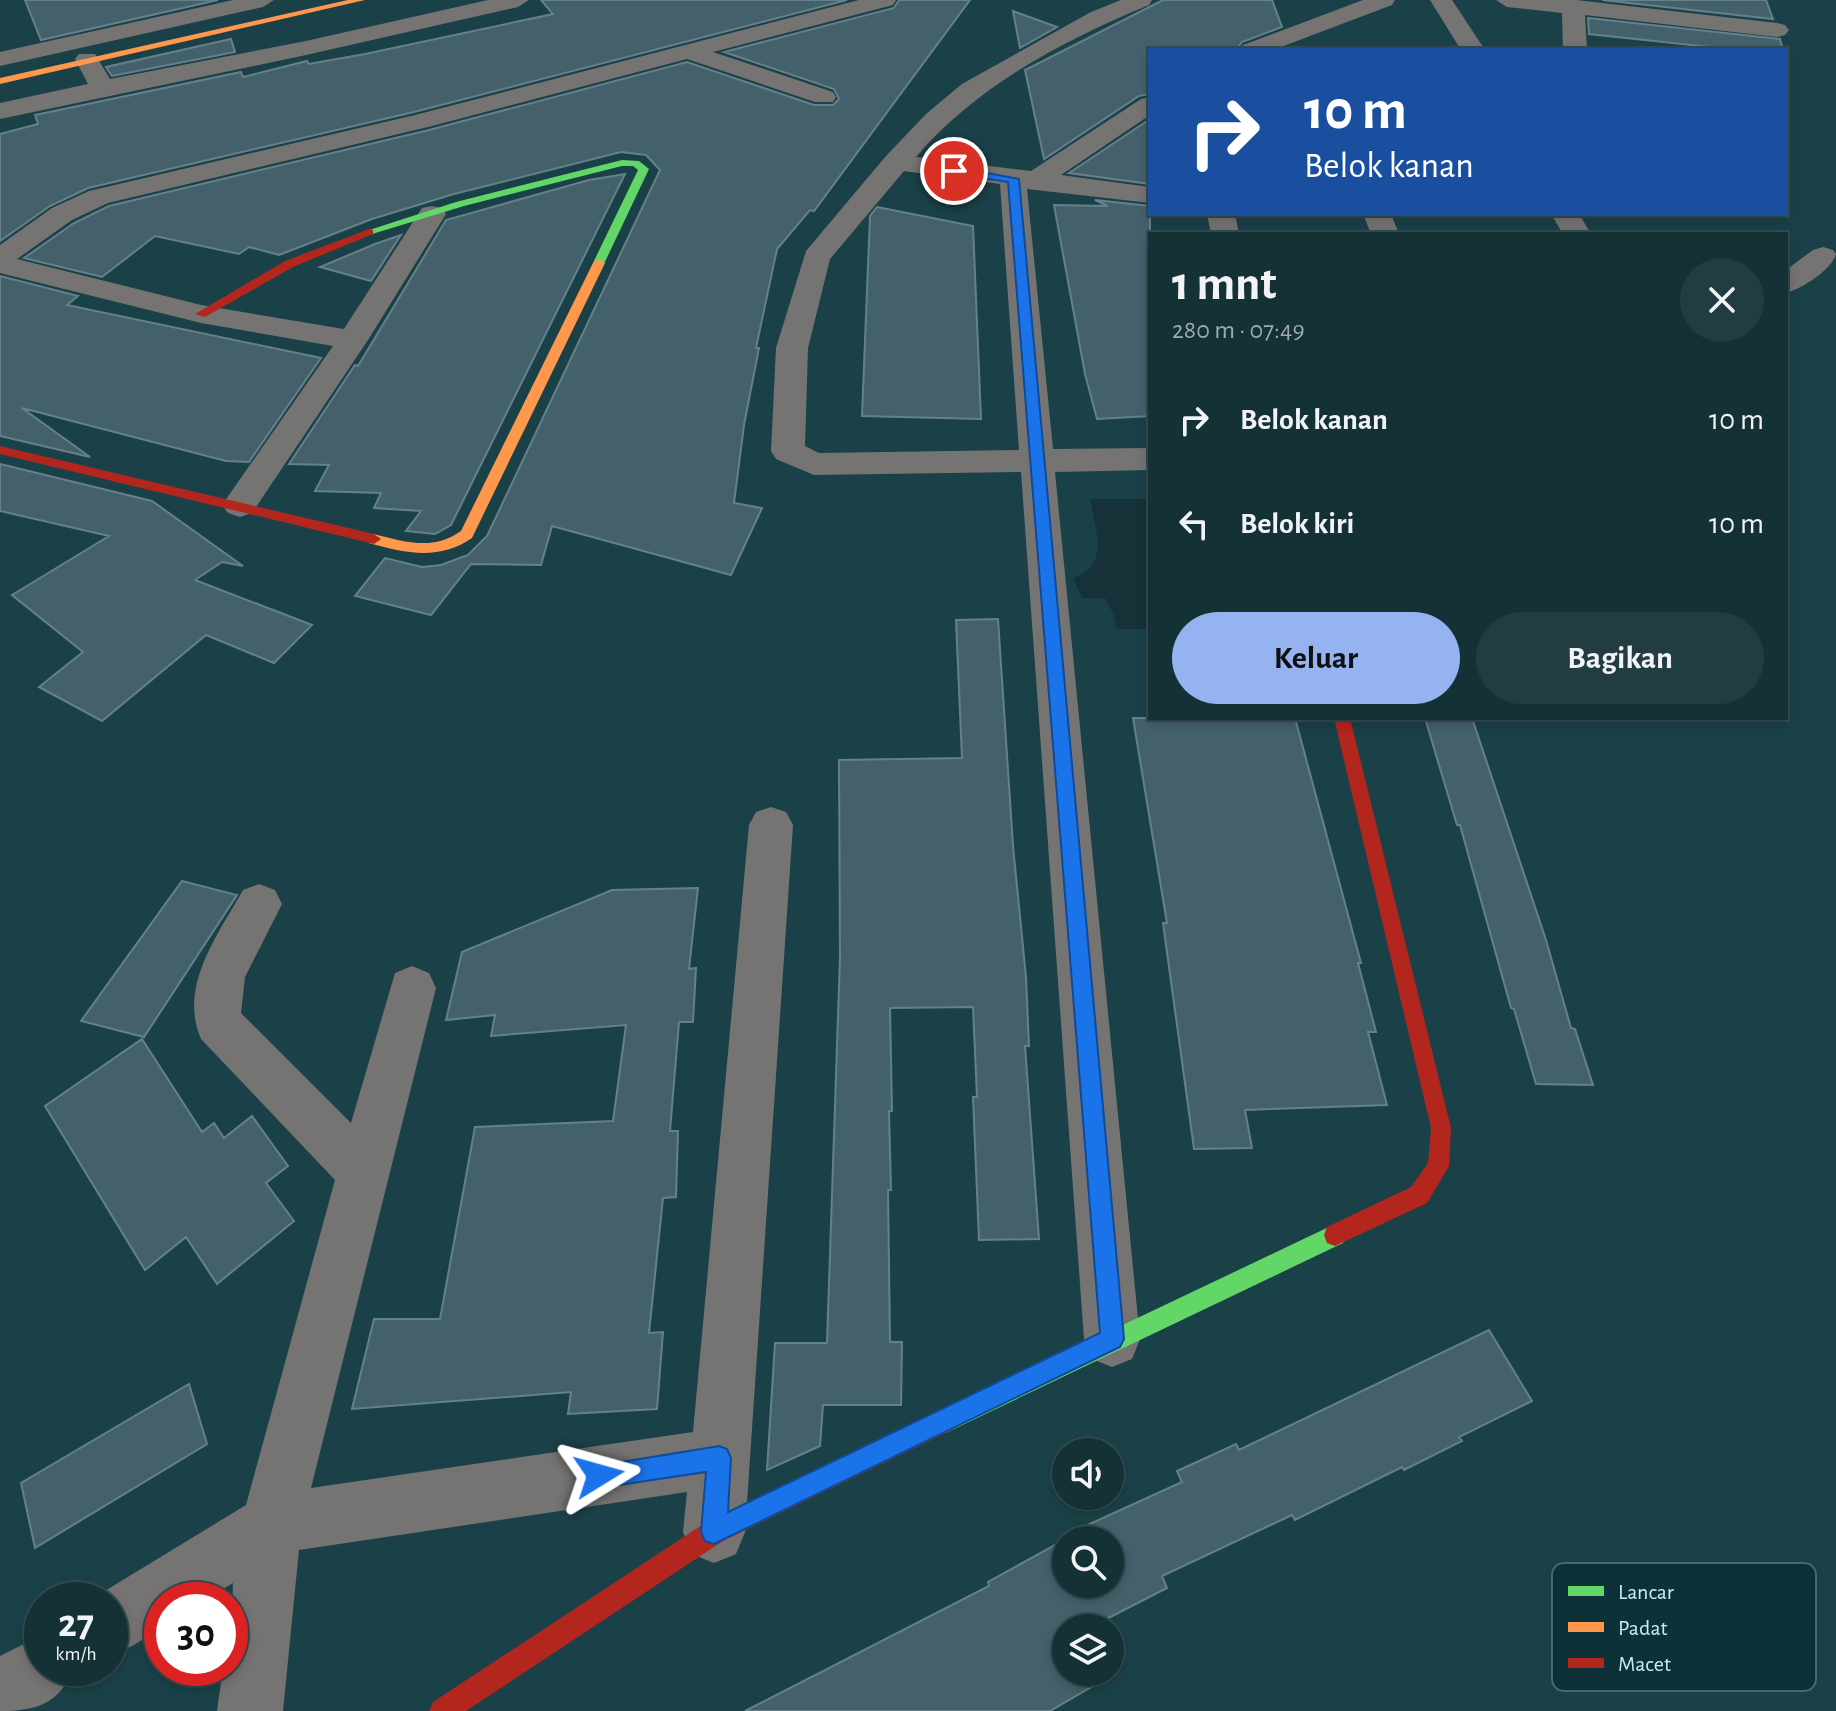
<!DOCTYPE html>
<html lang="id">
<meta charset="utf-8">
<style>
body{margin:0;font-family:"Alegreya Sans",sans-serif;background:#213d42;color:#f1f3f6;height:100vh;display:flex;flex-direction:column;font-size:30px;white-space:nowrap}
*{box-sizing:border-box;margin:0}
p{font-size:26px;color:#9da9ad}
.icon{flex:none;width:44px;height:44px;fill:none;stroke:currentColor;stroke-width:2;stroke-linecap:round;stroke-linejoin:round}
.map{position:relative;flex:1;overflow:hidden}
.side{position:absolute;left:1148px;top:232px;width:640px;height:488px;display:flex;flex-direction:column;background:#143136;border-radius:0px;box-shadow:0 4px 12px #0003,0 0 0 2px #334c51}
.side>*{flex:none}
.hud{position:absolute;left:1148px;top:48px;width:640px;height:168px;border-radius:0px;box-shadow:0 4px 12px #0003,0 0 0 2px #334c51;background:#1a4fa0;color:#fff;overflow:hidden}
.tools{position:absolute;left:1052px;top:1438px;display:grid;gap:16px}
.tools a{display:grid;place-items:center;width:72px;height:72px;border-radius:50%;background:#143136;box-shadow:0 4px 12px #0003,0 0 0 2px #334c51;font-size:40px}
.speed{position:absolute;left:24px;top:1582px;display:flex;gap:16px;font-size:40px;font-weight:700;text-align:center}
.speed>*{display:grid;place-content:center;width:104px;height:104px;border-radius:50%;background:#143136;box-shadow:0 4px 12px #0003,0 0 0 2px #334c51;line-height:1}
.speed small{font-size:20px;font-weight:400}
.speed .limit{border:12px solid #d22;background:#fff;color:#111}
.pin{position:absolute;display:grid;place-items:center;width:68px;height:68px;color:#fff;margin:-34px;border:4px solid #fff;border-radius:50%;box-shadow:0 2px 8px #0007}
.me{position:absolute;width:88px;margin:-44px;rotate:82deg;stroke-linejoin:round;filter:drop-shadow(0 0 6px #0008)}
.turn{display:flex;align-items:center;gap:28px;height:168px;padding:0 24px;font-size:36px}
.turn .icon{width:104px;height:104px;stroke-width:2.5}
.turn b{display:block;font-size:56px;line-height:68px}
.round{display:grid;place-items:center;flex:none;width:84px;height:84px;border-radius:42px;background:#213d42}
.headline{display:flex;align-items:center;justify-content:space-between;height:136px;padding:0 24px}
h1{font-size:48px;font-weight:700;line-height:60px}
.button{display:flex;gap:16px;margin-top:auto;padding:16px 24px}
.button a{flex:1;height:92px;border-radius:48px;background:#95b2f1;color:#111;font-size:32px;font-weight:700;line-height:92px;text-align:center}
.button a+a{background:#213d42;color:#f1f3f6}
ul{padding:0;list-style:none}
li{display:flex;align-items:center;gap:24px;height:104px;padding:0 24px}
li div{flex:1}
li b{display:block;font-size:30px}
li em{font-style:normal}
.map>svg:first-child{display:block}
.water{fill:#163238}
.building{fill:#44616b;stroke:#64818b;stroke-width:2;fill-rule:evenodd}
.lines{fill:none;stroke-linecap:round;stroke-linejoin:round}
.street{fill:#767473;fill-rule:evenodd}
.fast{fill:#63d668;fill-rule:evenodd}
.slow{fill:#ff974d;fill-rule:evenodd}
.jam{fill:#b3261e;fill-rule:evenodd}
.route{fill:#1a73e8;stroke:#114b97;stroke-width:2}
.key{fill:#0e3138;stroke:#456971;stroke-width:2}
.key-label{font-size:22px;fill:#c6ecf5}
</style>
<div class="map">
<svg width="1836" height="1711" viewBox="0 0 1836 1711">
<rect width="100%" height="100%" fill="#1b4148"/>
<path class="water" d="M1090 499H1150V629H1117L1113 613 1105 598H1082L1073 578C1111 565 1095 530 1090 499Z"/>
<path class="building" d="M25 0H218L41 40Z
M541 0H847L414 112 88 188 50 206 0 241V134L38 124 35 115 241 72 243 77 307 61 309 64 365 54 553 14Z
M899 0H970L814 211 810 210 777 249 756 348H759L744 425 734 503 762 508 731 575 552 526 541 565 471 564 431 615 355 596 385 558 422 567 441 565 468 555 487 536 660 170 646 155 621 152 454 194 372 219 279 255 249 247 239 254 155 236 102 277 24 258 74 223 109 206 429 130 687 62 814 105H833L839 99 834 89 724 52 894 8Z
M1163 0H1272L1282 27 1242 42 1236 50H1150V94L1139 96 1044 159 1025 70Z
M1602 0H1766L1773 19Z
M1013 11 1057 27 1020 48Z
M1588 18 1780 39 1783 50H1738L1589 34Z
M231 39 235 52 112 76 106 67Z
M1150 119V184L1069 173Z
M625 174 451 525 435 534 406 531 421 511 374 508 381 493 315 491 329 465 289 464 355 365 358 366 446 220 589 180Z
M1095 200 1150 206V416L1097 419 1085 374 1054 205 1108 206Z
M877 207 973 226 981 419 862 416 870 216Z
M401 235 371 281 320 267 375 244Z
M0 276 78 296 67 305 321 358 249 462 226 461 22 408 90 457 0 436Z
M0 464 152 501 243 566 222 562 195 580 312 625 274 663 206 635 102 721 39 687 83 652 12 595 109 536 0 511Z
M998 619 1013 846 1026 977 1029 1046H1025L1039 1239 979 1240 973 1097H977L973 1007 890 1008 892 1111H889L891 1190H888L890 1342H902L901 1405H823L820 1446 767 1470 775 1343H827L840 957 839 760 962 758 956 620Z
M1133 718H1295L1361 963H1358L1376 1032H1368L1387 1105 1245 1110 1252 1148 1194 1149 1163 923H1167Z
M1425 718H1472L1546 940 1571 1028 1575 1029 1593 1085 1536 1084 1514 1009 1511 1008 1460 825H1457Z
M182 881 237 895 144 1037 81 1021Z
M698 888 689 969 696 968 693 1022H679L670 1131H678L676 1197 663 1198 649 1333 663 1332 657 1409 568 1414 571 1392 352 1409 374 1319H440L475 1127 613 1121 626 1025 491 1036 495 1015 446 1020 462 952 612 890Z
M142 1039 202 1132 214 1123 224 1138 252 1116 288 1166 266 1183 294 1221 217 1284 186 1237 145 1270 45 1106Z
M1489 1330 1532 1401 1459 1437 1462 1441 1404 1470 1402 1467 1295 1520 1292 1515 1162 1576 1167 1588 1089 1628H1066V1672H1108L1110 1676 1050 1711H745L989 1586 988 1582 1071 1536 1070 1533 1182 1482 1177 1471 1236 1444 1239 1450ZM1066 1540H1110V1584H1066Z
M189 1384 207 1444 35 1548 21 1483Z"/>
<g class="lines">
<path class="street" d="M233 0H274L263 7 0 66V52Z
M488 0H529L518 7 306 55 0 119V103L88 84 75 59 79 54H95L110 79 306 41Z
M859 0H896L893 5 713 52 833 92 836 97 833 102H815L687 59 428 127 108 203 72 220 17 259 201 305 344 329 422 208 432 206 442 208 446 214 368 340 252 513 240 517 228 513 222 505 333 346 201 323 0 273V245L52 208 89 191 415 115Z
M1121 0H1152L1149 5C1064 40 976 86 916 157L1031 171 1141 99 1150 97V115L1061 175 1150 187V203L1027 189 1053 449 1150 448V470L1055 472 1140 1339 1132 1359 1112 1367 1092 1359 1084 1339 1021 472 814 475 776 459 771 451 776 348 806 251 886 156 926 114 962 84 1091 12ZM904 171 1000 184 1019 450 819 453 805 446 808 348 830 259Z
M1363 0H1395L1392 5 1273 50H1239L1243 45Z
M1430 0H1452L1485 50H1461Z
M1496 0H1576L1777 23 1785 25 1789 30 1785 35 1777 37 1585 15 1587 50H1563L1562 13 1507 7Z
M1207 214H1235L1239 234H1211Z
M1363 214H1391L1399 234H1371Z
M1551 214H1579L1591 234H1563Z
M1823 247 1833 250 1836 254C1832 270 1801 289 1786 293V270L1813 250Z
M771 807 786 812 793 825 745 1532 736 1554 714 1563 692 1554 683 1532 687 1492 299 1550 283 1711H217L223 1668H230L233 1583 206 1600H162V1628L132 1646 110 1656V1600H90L246 1505 335 1180 201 1039C178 986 218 935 243 890L259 884 275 890 282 904 245 977 241 1013 351 1123 395 973 412 966 429 973 436 988 311 1488 693 1432 749 825 756 812Z
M42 1635V1668H74C59 1704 37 1711 0 1711V1656Z"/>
<path class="fast" d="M622 160 639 161 649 169 603 266 593 263 638 170 633 166H622L464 206 369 235 363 232 456 202Z
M1335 1224 1343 1227 1346 1235 1343 1243 954 1429 946 1433 938 1429 934 1421 938 1413Z"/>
<path class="slow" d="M348 0H365L0 84V78Z
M599 259 605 263 472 538C439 561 405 553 369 543V535L374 534C405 542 433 551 461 531L593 263Z"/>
<path class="jam" d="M369 229 373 230V234L293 267 205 317 195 314 285 261Z
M0 446 374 534 381 539 374 544 0 454Z
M1334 718H1350L1451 1128 1449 1166 1427 1203 1335 1246 1327 1243 1324 1235 1327 1227 1411 1187 1428 1163 1431 1128Z
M946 1409 954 1413 958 1421 954 1429 723 1541 466 1711H429L433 1702 705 1523Z"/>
</g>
<path class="route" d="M954 167 1019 179 1124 1339 1120 1347 714 1544 705 1541 701 1532 706 1472 599 1488 591 1484 587 1475 591 1467 719 1446 727 1449 731 1458 728 1512 1100 1333 1008 182 950 173V168Z"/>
<rect x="1552" y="1563" width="264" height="128" rx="12" class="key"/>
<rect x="1568" y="1586" width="36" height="10" fill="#63d668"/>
<rect x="1568" y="1622" width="36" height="10" fill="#ff974d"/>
<rect x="1568" y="1658" width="36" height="10" fill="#b3261e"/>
<g class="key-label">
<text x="1618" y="1599">Lancar</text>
<text x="1618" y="1635">Padat</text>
<text x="1618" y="1671">Macet</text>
</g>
</svg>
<div class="tools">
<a><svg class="icon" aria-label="sound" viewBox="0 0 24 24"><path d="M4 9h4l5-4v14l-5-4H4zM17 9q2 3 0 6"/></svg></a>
<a><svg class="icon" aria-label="search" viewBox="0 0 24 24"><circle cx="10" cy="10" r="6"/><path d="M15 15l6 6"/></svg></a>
<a><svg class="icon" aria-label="layers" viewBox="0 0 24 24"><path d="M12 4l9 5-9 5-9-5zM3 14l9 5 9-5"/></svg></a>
</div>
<div class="speed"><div>27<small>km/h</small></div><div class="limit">30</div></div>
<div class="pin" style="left:954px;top:171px;background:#d93025"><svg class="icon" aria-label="arrive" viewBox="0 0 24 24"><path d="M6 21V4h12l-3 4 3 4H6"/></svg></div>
<svg class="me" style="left:599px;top:1475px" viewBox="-20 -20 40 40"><path d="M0-17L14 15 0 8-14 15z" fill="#1a73e8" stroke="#fff" stroke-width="4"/></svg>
<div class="hud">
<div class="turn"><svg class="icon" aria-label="right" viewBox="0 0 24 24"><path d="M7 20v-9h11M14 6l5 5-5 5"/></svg><div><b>10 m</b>Belok kanan</div></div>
</div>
<section class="side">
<div class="headline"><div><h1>1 mnt</h1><p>280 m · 07:49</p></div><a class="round"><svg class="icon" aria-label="close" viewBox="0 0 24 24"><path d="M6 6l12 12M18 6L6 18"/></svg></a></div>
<ul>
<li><svg class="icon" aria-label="right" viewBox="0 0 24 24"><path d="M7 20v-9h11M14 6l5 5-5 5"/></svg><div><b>Belok kanan</b></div><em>10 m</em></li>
<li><svg class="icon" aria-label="left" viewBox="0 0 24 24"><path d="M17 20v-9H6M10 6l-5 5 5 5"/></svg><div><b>Belok kiri</b></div><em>10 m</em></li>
</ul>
<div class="button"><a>Keluar</a><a>Bagikan</a></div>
</section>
</div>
